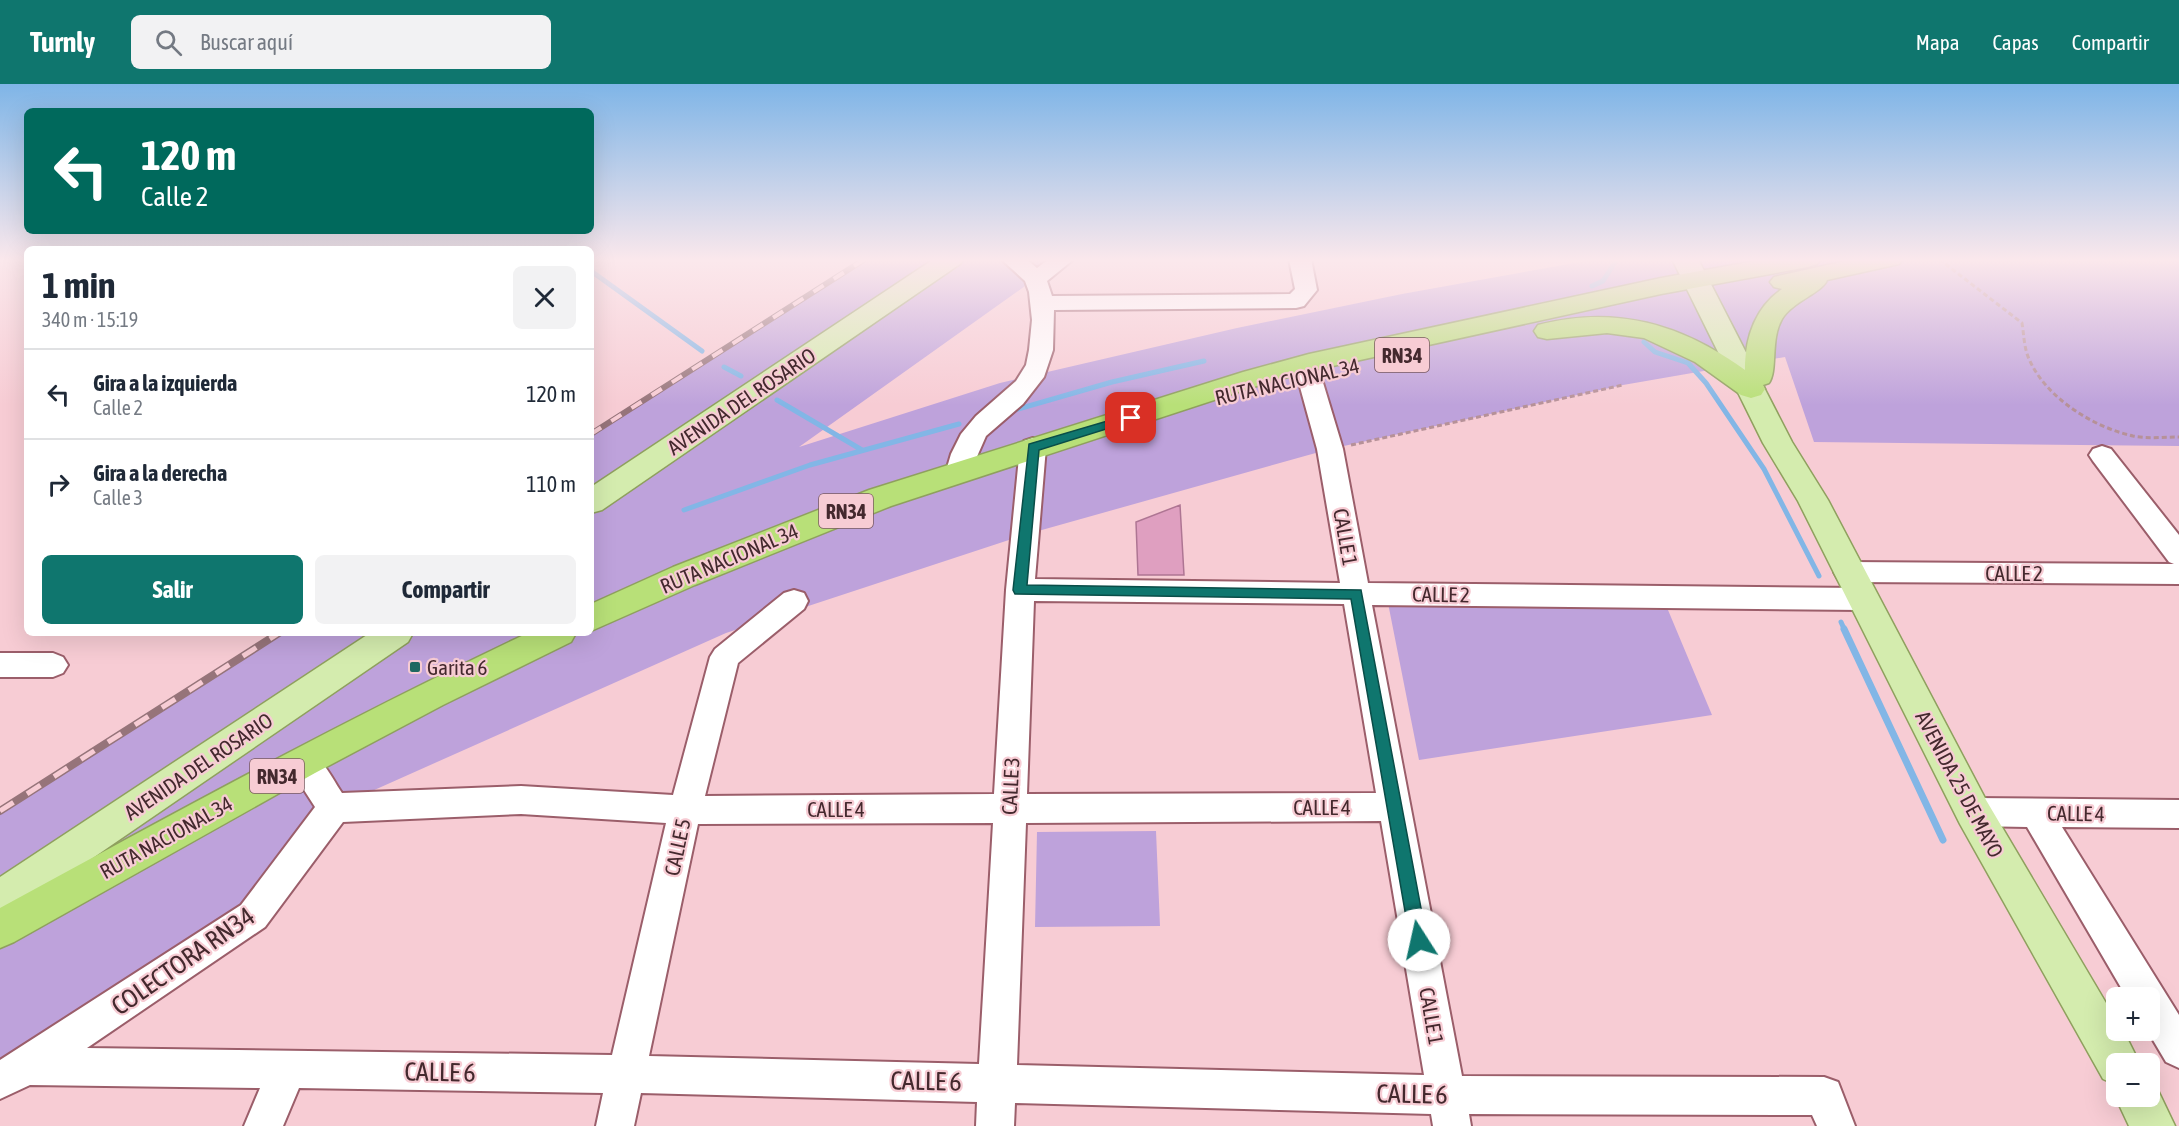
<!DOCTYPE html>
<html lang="es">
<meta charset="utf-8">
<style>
body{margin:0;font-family:"Asap Condensed",sans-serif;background:#f2f2f3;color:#1f2937;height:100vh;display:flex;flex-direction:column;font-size:22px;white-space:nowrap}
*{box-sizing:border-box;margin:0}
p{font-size:20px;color:#747a83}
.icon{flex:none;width:33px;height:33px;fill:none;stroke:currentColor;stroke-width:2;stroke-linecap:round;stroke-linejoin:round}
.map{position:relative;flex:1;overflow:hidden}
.drawer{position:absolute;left:24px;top:162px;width:570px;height:390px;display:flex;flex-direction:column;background:#fff;border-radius:9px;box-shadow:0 6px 24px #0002}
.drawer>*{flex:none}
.top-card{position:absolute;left:24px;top:24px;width:570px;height:126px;border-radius:9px;box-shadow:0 6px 24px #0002;background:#00695c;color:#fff;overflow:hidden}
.buttons{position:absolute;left:2106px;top:903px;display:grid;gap:12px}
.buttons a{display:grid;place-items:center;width:54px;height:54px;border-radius:9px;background:#fff;box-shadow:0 6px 24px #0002;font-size:30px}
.pin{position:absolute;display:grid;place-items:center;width:51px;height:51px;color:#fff;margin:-26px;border-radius:12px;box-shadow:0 3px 9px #0006}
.me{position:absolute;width:66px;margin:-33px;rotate:350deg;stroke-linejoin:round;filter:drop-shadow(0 0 4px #0008)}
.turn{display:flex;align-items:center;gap:21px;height:126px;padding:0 18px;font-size:27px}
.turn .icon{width:78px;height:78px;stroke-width:2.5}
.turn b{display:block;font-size:42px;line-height:51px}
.round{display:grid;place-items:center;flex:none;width:63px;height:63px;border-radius:9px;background:#f2f2f3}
.summary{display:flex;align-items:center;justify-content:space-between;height:102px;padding:0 18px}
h1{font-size:36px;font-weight:700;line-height:45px}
.primary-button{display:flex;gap:12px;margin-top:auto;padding:12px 18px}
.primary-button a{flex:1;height:69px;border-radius:9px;background:#0f766e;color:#fff;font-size:24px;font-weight:700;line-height:69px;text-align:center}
.primary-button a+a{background:#f2f2f3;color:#1f2937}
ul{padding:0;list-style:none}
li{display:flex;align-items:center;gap:18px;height:90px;padding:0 18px;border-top:2px solid #e0e1e3}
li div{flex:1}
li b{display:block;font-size:22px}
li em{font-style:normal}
header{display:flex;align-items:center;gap:36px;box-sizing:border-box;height:84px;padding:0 30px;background:#0f766e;color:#fff}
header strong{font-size:28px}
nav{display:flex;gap:33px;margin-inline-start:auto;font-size:21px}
.search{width:420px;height:54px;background:#f2f2f3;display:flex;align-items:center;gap:15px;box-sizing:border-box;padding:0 21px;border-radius:9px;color:#747a83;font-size:22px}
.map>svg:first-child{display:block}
.green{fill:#bea2db}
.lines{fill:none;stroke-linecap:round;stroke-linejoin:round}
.stream-far1{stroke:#82b6e6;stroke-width:5}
.stream{stroke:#82b6e6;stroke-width:7}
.building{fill:#df9fc0;stroke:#ae7593;stroke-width:1.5}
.minor-casing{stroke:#9b5e6a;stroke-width:4}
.major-casing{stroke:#8fa05e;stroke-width:3}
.highway-casing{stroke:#8fa05e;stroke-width:3}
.path{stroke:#b69198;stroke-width:3;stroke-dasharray:5 3;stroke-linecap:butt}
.minor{fill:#fff;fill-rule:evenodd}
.major{fill:#d4ecae;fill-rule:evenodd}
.highway{fill:#b8e078;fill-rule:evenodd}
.rail-far1-casing{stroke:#96747a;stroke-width:6}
.rail-casing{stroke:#96747a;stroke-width:8}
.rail-far1{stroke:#f7ccd4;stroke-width:4;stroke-dasharray:12;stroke-linecap:butt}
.rail{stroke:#f7ccd4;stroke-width:5;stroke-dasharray:16;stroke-linecap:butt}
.route{fill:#0f766e;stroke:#0a4d48;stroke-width:1.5}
.poi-dot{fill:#1d6861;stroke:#f7ccd4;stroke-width:2}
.labels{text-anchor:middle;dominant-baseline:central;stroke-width:4.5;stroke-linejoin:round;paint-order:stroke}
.shield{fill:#f7ccd4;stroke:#7a5a60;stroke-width:1.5}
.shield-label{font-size:20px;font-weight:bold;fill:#44292e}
.street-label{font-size:21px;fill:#44292e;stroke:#f7ccd4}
.poi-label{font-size:21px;fill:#44292e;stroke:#f7ccd4;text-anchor:start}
.near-street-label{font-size:26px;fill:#44292e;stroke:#f7ccd4}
</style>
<header>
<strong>Turnly</strong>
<div class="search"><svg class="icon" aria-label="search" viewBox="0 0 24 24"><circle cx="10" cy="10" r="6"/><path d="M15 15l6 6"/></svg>Buscar aquí</div>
<nav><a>Mapa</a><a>Capas</a><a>Compartir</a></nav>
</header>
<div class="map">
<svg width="2179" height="1042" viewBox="0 0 2179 1042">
<rect width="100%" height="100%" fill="#f7ccd4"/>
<path class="green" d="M865 175H1063L799 363 1000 299 1237 244 1402 210 1597 175H2179V362L1814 358 1785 273 1623 301 1330 365 1024 451 726 549 334 724 253 832 0 996V727L279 549H591V350Z
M1388 519 1668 526 1712 631 1419 676Z
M1156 747 1160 842 1035 843 1037 748Z"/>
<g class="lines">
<path class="stream-far1" d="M591 187 702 267
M1592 202 1603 197 1617 175
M1644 258 1655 268 1688 279 1706 299 1764 385 1819 492
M724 283 741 292
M777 316 862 366
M1011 327 1112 298 1204 277
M684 426 810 381 959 340
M1841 538 1845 547"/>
<path class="stream" d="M1844 545 1943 756"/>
</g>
<path class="building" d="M1180 421 1184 491H1138L1136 438Z"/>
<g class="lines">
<defs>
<path id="minor" d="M1001 175H1026L1037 184 1049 175H1074L1047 197 1052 212 1290 210 1295 205 1289 175H1311L1317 206 1304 222 1296 224 1054 226 1053 266 1044 293 1023 320 986 352 968 393 959 396 950 393 946 387 951 370 961 350 976 332 1016 297 1026 281 1029 266 1032 236 1029 208 1025 197Z
M1309 284 1317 287 1321 292 1343 365 1368 499 1862 504 1872 507 1876 515 1872 523 1862 526 1372 521 1462 992 1824 993 1838 998 1855 1042H1817L1812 1031 1469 1030 1471 1042H1433L1431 1030 1015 1019 1014 1042H976L977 1018 641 1009 634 1042H596L603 1009 299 1004 283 1042H244L260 1004 30 1001 0 1015V976L241 821 315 723 286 678 291 669C317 659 329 690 342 709L521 702 673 711 710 573 715 565 784 509 794 506 804 509 808 517 804 525 738 579 705 712 994 710 1006 506 1020 363 1024 357 1033 354 1042 357 1046 363 1035 495 1340 499 1317 365 1297 292 1301 287ZM1034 517 1344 520 1376 709 1027 710ZM521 730 666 739 612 971 87 964 265 843 343 738ZM1381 737 1424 991 1017 981 1026 739ZM993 739 979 980 649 972 698 740Z
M2102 362 2111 365 2179 451V500L1848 498 1838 495 1834 488 1838 481 1848 478 2174 480 2169 478 2093 377 2089 371 2093 365Z
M0 569H53L63 573 68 581 63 589 53 593H0Z
M1973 714 2179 716V744L2062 743 2179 931V984L2166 978 2147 946H2150V914H2127L2027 743 1973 742 1961 738 1957 728 1961 718Z"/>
<path id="major" d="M934 175H964L960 180 602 426 591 429V403Z
M1672 175H1698L1792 358 1828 416 1986 716 2116 936V946H2123L2140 980H2116V1001L2103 995 1960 740 1798 417 1763 359Z
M370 549H413L408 558 14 828 0 833V793Z
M2150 995 2153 996 2175 1042H2129L2115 1012 2116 1008V1012H2150Z"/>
<path id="highway" d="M1766 175H1821L1817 180 1808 183 1661 210 1310 287 1263 300 891 422 695 501 591 547V520L673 483 869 406 1243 288 1309 270 1661 194Z
M1854 175H1903L1899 180 1827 196C1823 208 1792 218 1782 235 1770 256 1778 286 1769 299L1763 301 1765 305 1761 311 1751 314 1741 311 1695 278 1644 254 1607 249 1547 255 1538 253 1534 247 1538 241C1616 221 1681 240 1745 286 1745 254 1755 224 1782 205L1774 203 1770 198 1774 193Z
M528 549H576L571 558 443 621 315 689 14 858 0 864V824C174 729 348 634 528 549Z"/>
</defs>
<use href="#minor" class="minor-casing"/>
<use href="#major" class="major-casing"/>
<use href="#highway" class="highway-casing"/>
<path class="path" d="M1939 175 2022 239C2024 251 2024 264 2029 275 2046 314 2093 343 2133 352 2148 355 2164 353 2179 353
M1351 361 1623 301"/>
<use href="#minor" class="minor"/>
<use href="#major" class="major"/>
<use href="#highway" class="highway"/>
<defs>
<path id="rail-far1" d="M591 350 865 175"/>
<path id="rail" d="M0 727 279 549"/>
</defs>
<use href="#rail-far1" class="rail-far1-casing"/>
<use href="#rail" class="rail-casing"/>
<use href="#rail-far1" class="rail-far1"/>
<use href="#rail" class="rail"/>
</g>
<linearGradient id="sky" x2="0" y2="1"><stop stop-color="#7fb5e7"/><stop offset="0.55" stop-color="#fbe8ec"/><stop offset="1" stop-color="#fbe8ec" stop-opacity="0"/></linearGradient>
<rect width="2179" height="321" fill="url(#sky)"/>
<path class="route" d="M1131 330 1135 331V336L1039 366 1027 501 1361 506 1427 856 1425 862 1419 864 1413 862 1410 856 1351 515 1015 510 1013 506 1029 360Z"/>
<rect class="poi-dot" x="409" y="577" width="12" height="12" rx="3"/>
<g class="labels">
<g class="shield">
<rect x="1375" y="254" width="54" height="34" rx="4.5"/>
<rect x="819" y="410" width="54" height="34" rx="4.5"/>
<rect x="250" y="675" width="54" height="34" rx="4.5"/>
</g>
<g class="shield-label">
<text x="1402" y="271">RN34</text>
<text x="846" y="427">RN34</text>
<text x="277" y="692">RN34</text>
</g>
<g class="street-label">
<text transform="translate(1287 297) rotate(-13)">RUTA NACIONAL 34</text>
<text transform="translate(741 317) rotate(-34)">AVENIDA DEL ROSARIO</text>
<text transform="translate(1346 453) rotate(80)">CALLE 1</text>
<text transform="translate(729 474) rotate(-23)">RUTA NACIONAL 34</text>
<text x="2014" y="489">CALLE 2</text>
<text transform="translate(1441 510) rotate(1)">CALLE 2</text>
<text transform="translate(198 682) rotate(-34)">AVENIDA DEL ROSARIO</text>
<text transform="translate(1960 700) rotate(62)">AVENIDA 25 DE MAYO</text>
<text transform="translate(1010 702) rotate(-87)">CALLE 3</text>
<text x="1322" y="723">CALLE 4</text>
<text x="836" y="725">CALLE 4</text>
<text transform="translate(2076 729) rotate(1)">CALLE 4</text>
<text transform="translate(166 753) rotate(-29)">RUTA NACIONAL 34</text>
<text transform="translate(677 763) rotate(-78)">CALLE 5</text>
<text transform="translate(1432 932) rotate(80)">CALLE 1</text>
</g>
<g class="poi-label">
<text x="427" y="583">Garita 6</text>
</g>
<g class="near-street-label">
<text transform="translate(183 877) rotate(-35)">COLECTORA RN34</text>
<text transform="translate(440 988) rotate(1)">CALLE 6</text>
<text transform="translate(926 997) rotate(1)">CALLE 6</text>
<text transform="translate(1412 1010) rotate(1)">CALLE 6</text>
</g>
</g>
</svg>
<div class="buttons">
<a>+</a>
<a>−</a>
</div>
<div class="pin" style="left:1131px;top:334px;background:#d93025"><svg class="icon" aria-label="arrive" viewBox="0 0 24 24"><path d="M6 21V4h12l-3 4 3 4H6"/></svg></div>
<svg class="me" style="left:1419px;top:856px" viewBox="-20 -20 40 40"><circle r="19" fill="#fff"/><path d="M0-13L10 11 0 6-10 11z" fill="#0f766e"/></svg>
<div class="top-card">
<div class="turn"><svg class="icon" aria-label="left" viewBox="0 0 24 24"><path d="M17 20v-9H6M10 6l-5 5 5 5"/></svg><div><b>120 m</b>Calle 2</div></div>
</div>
<section class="drawer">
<div class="summary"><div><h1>1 min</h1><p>340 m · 15:19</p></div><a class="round"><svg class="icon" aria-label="close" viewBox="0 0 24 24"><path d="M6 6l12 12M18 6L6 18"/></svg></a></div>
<ul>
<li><svg class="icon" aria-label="left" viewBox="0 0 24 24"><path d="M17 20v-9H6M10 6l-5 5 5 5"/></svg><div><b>Gira a la izquierda</b><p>Calle 2</p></div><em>120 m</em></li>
<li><svg class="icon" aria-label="right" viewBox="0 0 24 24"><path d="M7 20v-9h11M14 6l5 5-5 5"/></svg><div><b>Gira a la derecha</b><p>Calle 3</p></div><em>110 m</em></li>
</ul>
<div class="primary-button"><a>Salir</a><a>Compartir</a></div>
</section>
</div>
